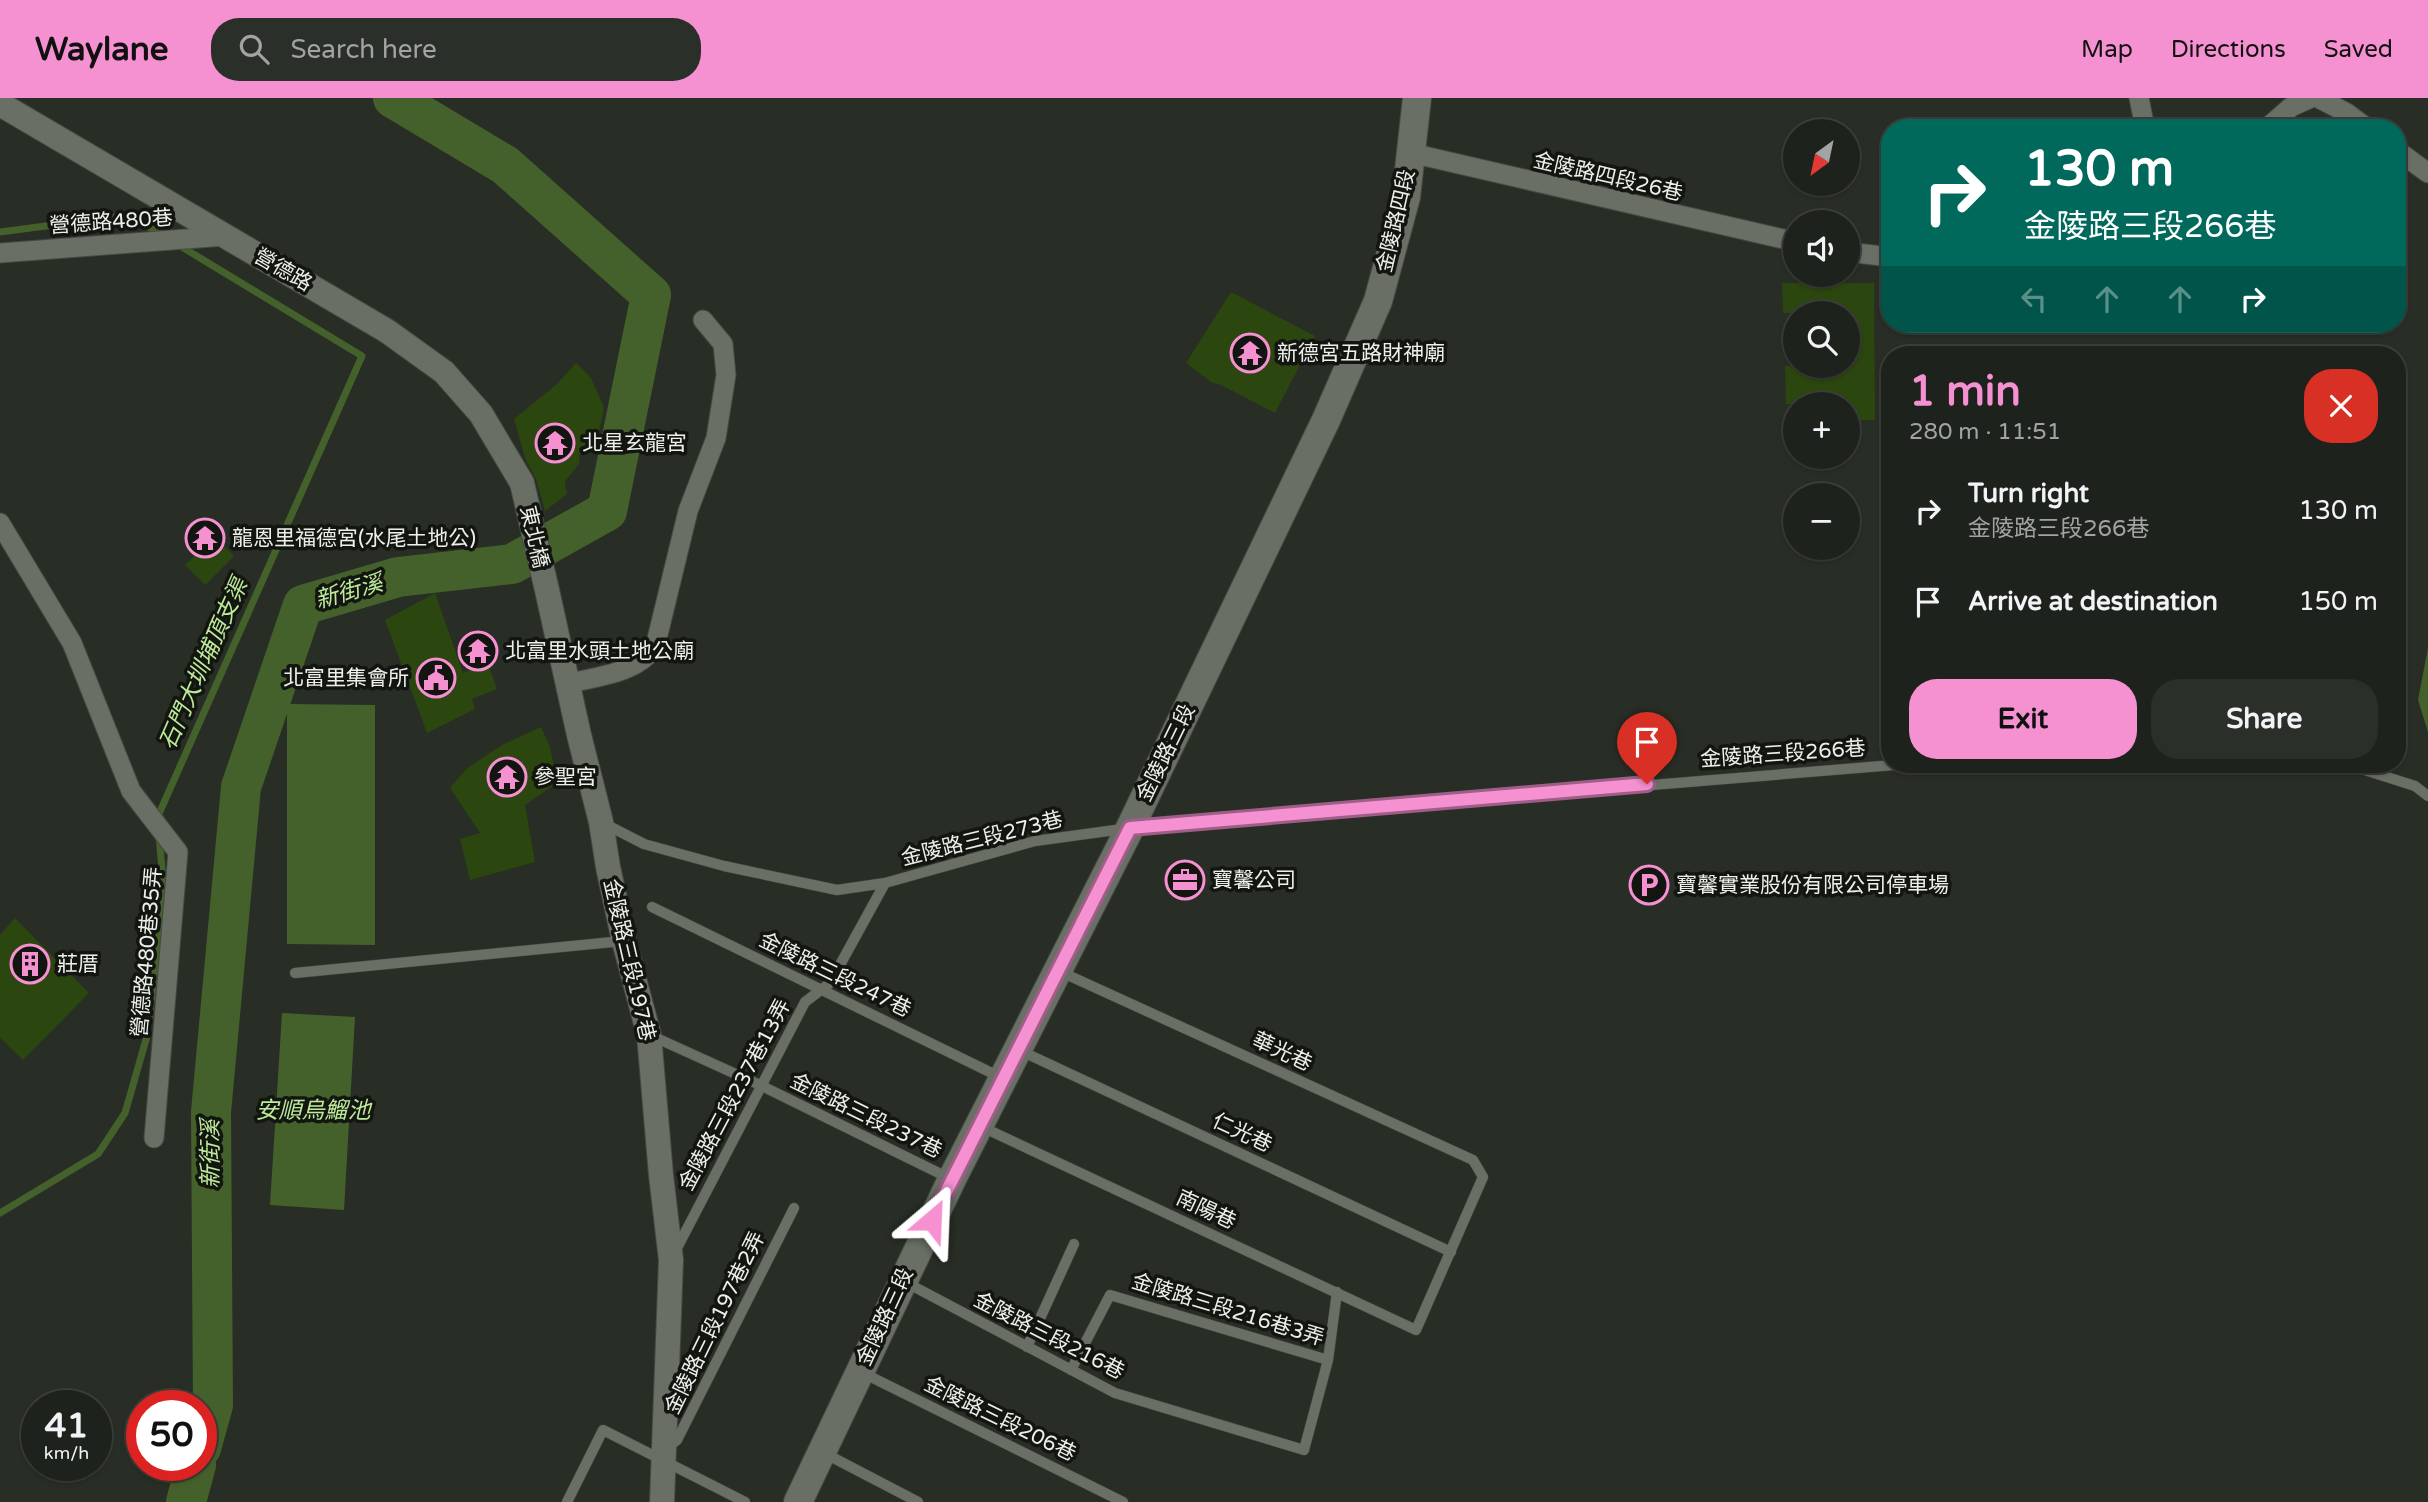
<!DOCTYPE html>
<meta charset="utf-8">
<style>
body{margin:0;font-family:"Varela Round","Noto Sans TC",sans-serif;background:#2b2f29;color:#f1f3f6;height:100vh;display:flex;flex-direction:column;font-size:26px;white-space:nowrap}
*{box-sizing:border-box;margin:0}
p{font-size:23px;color:#a1a4a3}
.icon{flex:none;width:38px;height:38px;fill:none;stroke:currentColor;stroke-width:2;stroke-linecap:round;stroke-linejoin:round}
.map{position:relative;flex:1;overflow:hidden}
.sheet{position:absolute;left:1881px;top:248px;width:525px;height:427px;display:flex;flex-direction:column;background:#1e221c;border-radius:28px;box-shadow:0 2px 5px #0004,0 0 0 2px #3c3f3b}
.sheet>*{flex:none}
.guide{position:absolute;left:1881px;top:21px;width:525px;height:214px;border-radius:28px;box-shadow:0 2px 5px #0004,0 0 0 2px #3c3f3b;background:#00695c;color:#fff;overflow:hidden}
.needle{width:46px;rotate:213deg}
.tools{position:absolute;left:1783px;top:21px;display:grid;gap:14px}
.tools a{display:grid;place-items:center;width:77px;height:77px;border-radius:50%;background:#1e221c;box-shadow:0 2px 5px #0004,0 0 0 2px #3c3f3b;font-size:35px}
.speed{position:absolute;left:21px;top:1292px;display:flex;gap:14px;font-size:35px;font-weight:700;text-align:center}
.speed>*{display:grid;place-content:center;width:91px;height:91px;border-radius:50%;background:#1e221c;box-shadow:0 2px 5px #0004,0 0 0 2px #3c3f3b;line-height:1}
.speed small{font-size:18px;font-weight:400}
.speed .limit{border:10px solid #d22;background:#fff;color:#111}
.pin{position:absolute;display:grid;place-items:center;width:60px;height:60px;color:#fff;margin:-72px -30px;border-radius:50% 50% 50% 0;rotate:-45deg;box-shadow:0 0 7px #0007}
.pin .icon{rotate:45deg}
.me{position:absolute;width:77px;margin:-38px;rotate:26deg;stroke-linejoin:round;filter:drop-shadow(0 0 5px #0008)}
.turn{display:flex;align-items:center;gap:24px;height:147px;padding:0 28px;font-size:32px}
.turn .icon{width:91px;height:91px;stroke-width:2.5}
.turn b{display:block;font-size:49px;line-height:60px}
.lanes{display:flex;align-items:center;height:66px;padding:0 28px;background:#0003;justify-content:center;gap:35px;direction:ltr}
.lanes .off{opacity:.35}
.round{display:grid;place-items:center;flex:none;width:74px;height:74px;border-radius:28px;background:#2b2f29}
.headline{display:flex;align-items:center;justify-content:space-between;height:119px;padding:0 28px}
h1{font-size:42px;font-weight:700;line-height:52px;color:#f590d1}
.action{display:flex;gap:14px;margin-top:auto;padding:14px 28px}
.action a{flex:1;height:80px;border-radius:28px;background:#f590d1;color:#111;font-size:28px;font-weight:700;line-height:80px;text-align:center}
.action a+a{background:#2b2f29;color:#f1f3f6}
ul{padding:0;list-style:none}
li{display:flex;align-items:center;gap:21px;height:91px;padding:0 28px}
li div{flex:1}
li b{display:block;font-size:26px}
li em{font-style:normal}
header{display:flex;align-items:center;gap:42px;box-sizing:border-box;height:98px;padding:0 35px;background:#f590d1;color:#111}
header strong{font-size:33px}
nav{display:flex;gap:38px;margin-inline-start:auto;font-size:24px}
.search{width:490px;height:63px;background:#2b2f29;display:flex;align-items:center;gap:18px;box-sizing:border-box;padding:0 24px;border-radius:28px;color:#a1a4a3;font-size:26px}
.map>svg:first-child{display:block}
.water{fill:#45612b}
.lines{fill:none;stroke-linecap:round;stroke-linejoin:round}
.stream{stroke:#45612b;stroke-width:7}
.river{stroke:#45612b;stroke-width:40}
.building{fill:#2b460e}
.service-casing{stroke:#464a43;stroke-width:11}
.minor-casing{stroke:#464a43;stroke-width:21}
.tertiary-casing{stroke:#464a43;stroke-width:26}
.secondary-casing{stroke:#464a43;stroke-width:30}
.service{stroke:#696f65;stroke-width:10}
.minor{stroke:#696f65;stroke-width:19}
.tertiary{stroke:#696f65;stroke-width:24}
.secondary{stroke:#696f65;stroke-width:28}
.route-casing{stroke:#9f5e88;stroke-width:18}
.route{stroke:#f590d1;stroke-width:12}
.labels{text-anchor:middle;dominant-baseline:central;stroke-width:7;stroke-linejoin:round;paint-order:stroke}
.street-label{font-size:21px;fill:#ecf0ea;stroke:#131511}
.poi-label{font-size:21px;fill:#ecf0ea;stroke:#131511;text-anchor:start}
.water-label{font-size:23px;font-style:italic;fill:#beeb99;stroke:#131511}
</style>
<header>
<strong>Waylane</strong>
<div class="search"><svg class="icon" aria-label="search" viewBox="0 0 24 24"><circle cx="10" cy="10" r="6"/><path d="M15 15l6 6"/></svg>Search here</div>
<nav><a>Map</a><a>Directions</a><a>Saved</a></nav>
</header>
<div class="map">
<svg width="2428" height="1404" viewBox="0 0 2428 1404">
<rect width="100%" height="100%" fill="#282e25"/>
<path class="water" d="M2428 550V634L2418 602Z
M287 606 375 607V847L287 846Z
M282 915 355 919 344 1112 270 1107Z"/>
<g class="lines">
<path class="stream" d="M0 134 129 117 164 138
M158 722V718L362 258 177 146
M0 1115 98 1056 125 1015 147 938 164 795 159 737"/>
<path class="river" d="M201 1350 213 1307 211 1014 241 689 303 507 398 479 512 466 607 413 651 197 505 67 393 0
M186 1404 196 1367"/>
</g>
<path class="building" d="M1782 185H1874L1875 322 1848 323V306H1786L1785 268H1848V215H1783Z
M1231 194 1315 238 1275 315 1221 287 1211 284 1186 265Z
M576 265 591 280 604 309 598 339 580 351 579 366 565 383 567 396 545 413 536 381 525 360 514 321 557 286Z
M214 438 234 458 205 487 185 467Z
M435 495 463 575 488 565 497 591 472 601 475 611 427 635 385 522Z
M541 629 550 649 557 683 551 689 525 707 535 764 470 782 460 741 480 735 450 690 466 671 502 647Z
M15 820 89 895 23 962 0 940V837Z"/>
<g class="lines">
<defs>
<path id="service" d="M2349 667 2415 688 2428 698
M605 726 644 746 724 768 837 792 885 785 1035 743 1130 730 1894 667
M652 809 1002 980
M295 875 623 843
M652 938 762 988 951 1081
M1021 953 1451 1154
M982 1029 1416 1232 1483 1079 1473 1062 1061 874
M676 1152 805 904 830 885 885 785
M907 1185 1115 1295 1304 1352 1328 1262 1110 1197 1071 1272
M1027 1249 1074 1146
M1328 1262 1337 1194
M863 1275 1123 1404
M667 1350 677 1342 794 1110
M824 1355 918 1404
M567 1404 603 1332 745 1404"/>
<path id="minor" d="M2139 0 2145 30
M2318 0 2347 15 2367 30
M2267 30 2291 9 2311 0
M2398 53 2428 75
M1411 55 1796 144
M1848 154 1890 159
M0 155 225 138
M0 425 72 545 131 693 178 754 154 1040
M567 586C598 578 636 576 655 549L688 413 716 340 726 277 723 246 703 222"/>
<path id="tertiary" d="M0 6 387 233 444 274 481 316 522 385 547 492 579 637 601 724 608 769 624 843 649 937 661 1077 671 1162 662 1404"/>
<path id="secondary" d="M798 1404 952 1081 1130 730 1326 322 1378 203 1406 99 1417 0"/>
</defs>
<use href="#service" class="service-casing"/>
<use href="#minor" class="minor-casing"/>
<use href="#tertiary" class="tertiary-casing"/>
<use href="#secondary" class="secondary-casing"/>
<use href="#service" class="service"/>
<use href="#minor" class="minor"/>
<use href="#tertiary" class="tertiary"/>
<use href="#secondary" class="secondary"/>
</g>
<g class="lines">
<defs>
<path id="route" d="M932 1122 1130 730 1647 686"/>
</defs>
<use href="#route" class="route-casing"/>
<use href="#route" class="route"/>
</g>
<defs>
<symbol id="temple-ring" viewBox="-11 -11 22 22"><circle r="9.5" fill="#131511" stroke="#f590d1" stroke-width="1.5"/><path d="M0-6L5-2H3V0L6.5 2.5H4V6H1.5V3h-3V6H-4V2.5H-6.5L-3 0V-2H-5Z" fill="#f590d1"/></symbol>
<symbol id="civic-ring" viewBox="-11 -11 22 22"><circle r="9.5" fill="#131511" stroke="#f590d1" stroke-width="1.5"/><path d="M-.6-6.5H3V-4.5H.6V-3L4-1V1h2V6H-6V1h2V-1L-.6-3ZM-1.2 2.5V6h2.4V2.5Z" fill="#f590d1"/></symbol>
<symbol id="office-ring" viewBox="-11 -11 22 22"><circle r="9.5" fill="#131511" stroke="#f590d1" stroke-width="1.5"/><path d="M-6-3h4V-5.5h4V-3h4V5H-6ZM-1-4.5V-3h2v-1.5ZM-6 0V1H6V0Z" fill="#f590d1"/></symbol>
<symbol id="parking-ring" viewBox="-11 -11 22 22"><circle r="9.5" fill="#131511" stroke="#f590d1" stroke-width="1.5"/><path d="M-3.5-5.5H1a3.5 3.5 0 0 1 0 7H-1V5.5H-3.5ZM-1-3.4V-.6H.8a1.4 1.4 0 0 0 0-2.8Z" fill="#f590d1"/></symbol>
<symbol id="building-ring" viewBox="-11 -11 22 22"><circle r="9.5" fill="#131511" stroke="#f590d1" stroke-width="1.5"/><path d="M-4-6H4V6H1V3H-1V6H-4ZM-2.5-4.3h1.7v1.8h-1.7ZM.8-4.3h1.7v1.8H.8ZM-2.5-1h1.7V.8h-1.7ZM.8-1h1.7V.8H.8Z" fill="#f590d1"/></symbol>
</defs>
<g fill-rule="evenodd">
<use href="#temple-ring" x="1228" y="233" width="44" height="44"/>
<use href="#temple-ring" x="533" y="323" width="44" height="44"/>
<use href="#temple-ring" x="183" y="418" width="44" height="44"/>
<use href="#temple-ring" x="456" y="531" width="44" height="44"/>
<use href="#civic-ring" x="414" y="558" width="44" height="44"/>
<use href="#temple-ring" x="485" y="657" width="44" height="44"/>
<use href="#office-ring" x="1163" y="760" width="44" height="44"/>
<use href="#parking-ring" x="1627" y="765" width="44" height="44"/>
<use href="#building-ring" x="8" y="844" width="44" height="44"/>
</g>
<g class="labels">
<g class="street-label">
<text transform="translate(1608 79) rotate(13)">金陵路四段26巷</text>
<text transform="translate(1396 123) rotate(-77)">金陵路四段</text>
<text transform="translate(111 124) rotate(-4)">營德路480巷</text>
<text transform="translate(283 172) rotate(30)">營德路</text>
<text transform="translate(534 439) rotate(77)">東北橋</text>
<text transform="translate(1166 655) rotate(-64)">金陵路三段</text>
<text transform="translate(1783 656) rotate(-4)">金陵路三段266巷</text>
<text transform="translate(982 741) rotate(-14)">金陵路三段273巷</text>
<text transform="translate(147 854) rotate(-85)">營德路480巷35弄</text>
<text transform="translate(629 862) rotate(77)">金陵路三段197巷</text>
<text transform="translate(835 877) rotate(26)">金陵路三段247巷</text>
<text transform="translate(1282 954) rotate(25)">華光巷</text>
<text transform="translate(735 997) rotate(-62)">金陵路三段237巷13弄</text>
<text transform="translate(866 1018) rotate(26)">金陵路三段237巷</text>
<text transform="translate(1242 1035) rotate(25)">仁光巷</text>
<text transform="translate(1206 1112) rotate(25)">南陽巷</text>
<text transform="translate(1228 1212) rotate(17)">金陵路三段216巷3弄</text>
<text transform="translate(885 1219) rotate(-65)">金陵路三段</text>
<text transform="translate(715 1225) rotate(-64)">金陵路三段197巷2弄</text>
<text transform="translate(1049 1238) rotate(27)">金陵路三段216巷</text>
<text transform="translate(1000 1321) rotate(26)">金陵路三段206巷</text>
</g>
<g class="poi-label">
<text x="1277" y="255">新德宮五路財神廟</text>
<text x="582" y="345">北星玄龍宮</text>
<text x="232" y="440">龍恩里福德宮(水尾土地公)</text>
<text x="505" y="553">北富里水頭土地公廟</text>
<text x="409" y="580" text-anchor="end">北富里集會所</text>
<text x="534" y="679">參聖宮</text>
<text x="1212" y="782">寶馨公司</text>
<text x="1676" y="787">寶馨實業股份有限公司停車場</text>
<text x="57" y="866">莊厝</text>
</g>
<g class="water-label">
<text transform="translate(349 494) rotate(-16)">新街溪</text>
<text transform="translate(204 566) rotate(-66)">石門大圳埔頂支渠</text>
<text x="313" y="1013">安順烏鰡池</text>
<text transform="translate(211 1056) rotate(-90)">新街溪</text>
</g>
</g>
</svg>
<div class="tools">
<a><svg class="needle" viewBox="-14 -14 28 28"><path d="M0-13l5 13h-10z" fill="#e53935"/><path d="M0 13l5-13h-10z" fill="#a1a4a3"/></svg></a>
<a><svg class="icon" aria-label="sound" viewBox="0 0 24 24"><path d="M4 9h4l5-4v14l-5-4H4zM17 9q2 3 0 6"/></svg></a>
<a><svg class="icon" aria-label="search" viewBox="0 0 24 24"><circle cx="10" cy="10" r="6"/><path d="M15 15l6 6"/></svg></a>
<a>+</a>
<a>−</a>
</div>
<div class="speed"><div>41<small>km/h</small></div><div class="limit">50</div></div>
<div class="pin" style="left:1647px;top:686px;background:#d93025"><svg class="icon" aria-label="arrive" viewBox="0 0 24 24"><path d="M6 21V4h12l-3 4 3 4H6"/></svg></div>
<svg class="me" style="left:932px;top:1122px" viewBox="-20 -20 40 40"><path d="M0-17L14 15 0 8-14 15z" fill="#f590d1" stroke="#fff" stroke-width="4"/></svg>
<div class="guide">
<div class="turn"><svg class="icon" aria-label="right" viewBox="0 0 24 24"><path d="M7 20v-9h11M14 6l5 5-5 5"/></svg><div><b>130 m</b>金陵路三段266巷</div></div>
<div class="lanes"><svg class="icon off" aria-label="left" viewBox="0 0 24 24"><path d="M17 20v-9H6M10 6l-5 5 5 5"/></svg><svg class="icon off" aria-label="ahead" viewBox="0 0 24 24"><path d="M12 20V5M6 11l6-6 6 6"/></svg><svg class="icon off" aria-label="ahead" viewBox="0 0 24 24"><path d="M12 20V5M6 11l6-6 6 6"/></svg><svg class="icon" aria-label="right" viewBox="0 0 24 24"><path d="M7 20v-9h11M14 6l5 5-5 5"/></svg></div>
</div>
<section class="sheet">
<div class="headline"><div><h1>1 min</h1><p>280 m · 11:51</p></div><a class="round" style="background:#d93025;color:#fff"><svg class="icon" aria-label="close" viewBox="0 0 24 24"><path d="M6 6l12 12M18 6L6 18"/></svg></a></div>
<ul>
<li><svg class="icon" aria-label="right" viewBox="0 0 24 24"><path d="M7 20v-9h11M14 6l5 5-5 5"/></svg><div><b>Turn right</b><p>金陵路三段266巷</p></div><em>130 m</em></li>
<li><svg class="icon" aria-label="arrive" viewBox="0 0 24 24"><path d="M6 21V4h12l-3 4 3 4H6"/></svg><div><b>Arrive at destination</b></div><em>150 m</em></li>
</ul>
<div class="action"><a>Exit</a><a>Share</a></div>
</section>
</div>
